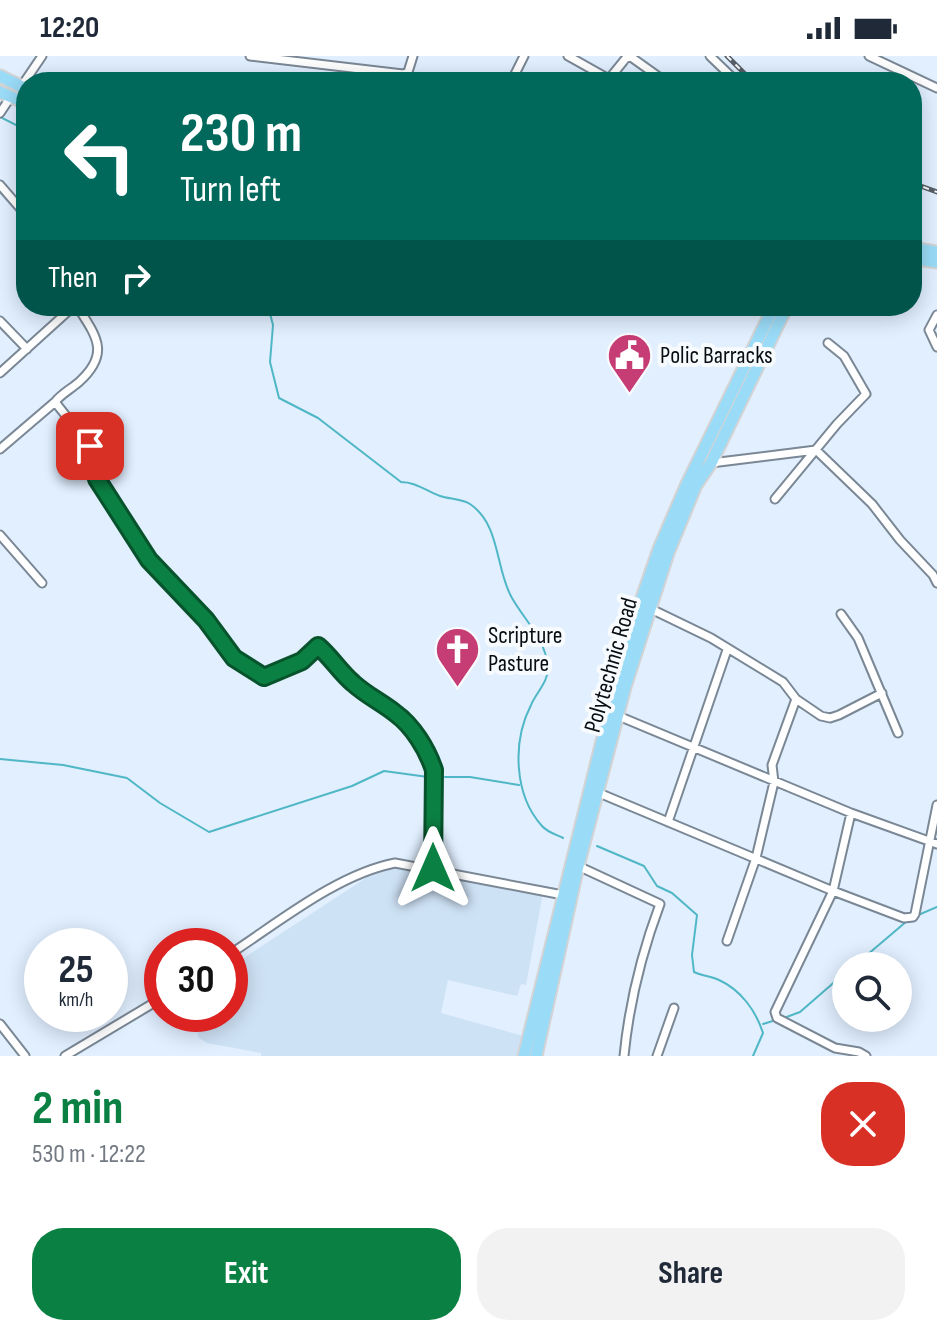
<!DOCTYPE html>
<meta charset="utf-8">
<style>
body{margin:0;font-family:"Sofia Sans Condensed",sans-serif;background:#f2f2f3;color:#1f2937;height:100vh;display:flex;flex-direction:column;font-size:30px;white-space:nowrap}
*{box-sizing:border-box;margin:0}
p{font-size:26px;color:#747a83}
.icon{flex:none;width:44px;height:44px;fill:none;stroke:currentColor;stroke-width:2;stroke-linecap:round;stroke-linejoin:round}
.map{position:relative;height:1000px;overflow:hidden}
.details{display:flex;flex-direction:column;background:#fff;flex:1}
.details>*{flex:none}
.guide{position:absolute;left:16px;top:16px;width:906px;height:244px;border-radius:32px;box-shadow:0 4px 20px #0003;background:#00695c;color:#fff;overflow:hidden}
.fabs{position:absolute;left:832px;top:896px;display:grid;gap:16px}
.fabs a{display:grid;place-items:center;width:80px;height:80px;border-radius:50%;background:#fff;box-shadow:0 4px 20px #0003;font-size:40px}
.speed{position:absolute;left:24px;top:872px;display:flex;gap:16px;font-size:40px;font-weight:700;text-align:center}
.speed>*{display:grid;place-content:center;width:104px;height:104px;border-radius:50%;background:#fff;box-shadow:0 4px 20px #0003;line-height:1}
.speed small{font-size:20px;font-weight:400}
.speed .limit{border:12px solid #d22;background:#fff;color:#111}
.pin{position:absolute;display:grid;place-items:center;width:68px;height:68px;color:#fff;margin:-34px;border-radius:16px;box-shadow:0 4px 12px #0006}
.me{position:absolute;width:88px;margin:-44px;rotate:0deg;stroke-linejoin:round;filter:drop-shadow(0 0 6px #0008)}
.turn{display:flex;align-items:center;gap:28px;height:168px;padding:0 32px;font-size:36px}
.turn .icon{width:104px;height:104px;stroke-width:2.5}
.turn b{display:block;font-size:56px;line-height:68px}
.then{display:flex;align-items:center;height:76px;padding:0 32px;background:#0003;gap:16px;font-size:30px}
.round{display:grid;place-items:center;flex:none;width:84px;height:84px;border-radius:32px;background:#f2f2f3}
.headline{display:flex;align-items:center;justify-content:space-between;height:136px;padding:0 32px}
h1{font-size:48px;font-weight:700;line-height:60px;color:#0b8043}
.cta{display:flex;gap:16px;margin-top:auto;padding:16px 32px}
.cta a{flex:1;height:92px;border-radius:32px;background:#0b8043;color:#fff;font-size:32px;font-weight:700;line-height:92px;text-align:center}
.cta a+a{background:#f2f2f3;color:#1f2937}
.status{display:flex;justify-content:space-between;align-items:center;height:56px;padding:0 40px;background:#fff;direction:ltr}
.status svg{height:22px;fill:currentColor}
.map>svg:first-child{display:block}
.built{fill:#cee2f6}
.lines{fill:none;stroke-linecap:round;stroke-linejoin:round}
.stream{stroke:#4fb7c5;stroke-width:2}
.minor-casing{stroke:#7a8795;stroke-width:11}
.primary-casing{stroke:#d3d3d4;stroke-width:15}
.minor{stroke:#fff;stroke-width:7}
.primary{stroke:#9adbf7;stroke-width:11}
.rail-casing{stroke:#565e67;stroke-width:5}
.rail{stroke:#f8fbfe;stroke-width:2;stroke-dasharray:6;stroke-linecap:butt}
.route-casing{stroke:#07532c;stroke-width:20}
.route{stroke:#0b8043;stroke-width:14}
.labels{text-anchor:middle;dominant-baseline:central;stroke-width:8;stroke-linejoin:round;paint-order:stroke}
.poi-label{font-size:24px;fill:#080d12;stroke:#f8fbfe;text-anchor:start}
.street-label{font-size:24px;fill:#080d12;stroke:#f8fbfe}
</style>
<div class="status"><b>12:20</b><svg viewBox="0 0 49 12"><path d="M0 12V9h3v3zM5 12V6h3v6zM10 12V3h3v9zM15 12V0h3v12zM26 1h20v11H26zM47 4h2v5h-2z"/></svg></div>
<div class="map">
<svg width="937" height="1000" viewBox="0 0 937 1000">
<rect width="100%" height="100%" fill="#e1efff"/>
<path class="built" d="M391 809 543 837 526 929 521 928 517 940 448 924 441 957 523 980 519 1000H261V997L207 987 199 982 194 963 188 958H230V911L375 816Z"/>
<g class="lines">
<path class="stream" d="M0 61 26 74
M268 250 273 269 270 306 279 342 318 362 401 426C416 426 426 435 440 440 449 443 462 443 470 448 501 469 495 513 512 542 525 565 545 582 548 611 549 625 536 637 531 649 512 686 514 739 542 770 547 776 557 779 563 782
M0 703 63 709 127 722 160 747 209 776 352 730 384 715 428 721
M445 721H470L519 729
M597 790 644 810 657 830 672 837 697 859 692 899 694 916C702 920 711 920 719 924 741 934 756 955 763 977L753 1000
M916 860 937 851
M854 910 907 865
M784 962 800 956 846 916
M763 968 776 964"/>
<defs>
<path id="minor" d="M250 0 403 18 408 16 413 0
M568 0 609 23 626 2 631 1 666 26
M710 0 737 26
M869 0 937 32
M421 22 438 26
M511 26 524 0
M21 31 42 0
M0 57 10 42
M0 129 26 159
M77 250C96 280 111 297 79 326 71 333 61 338 55 346L90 390 97 423 149 504 206 564 234 602 264 621 302 605 318 590C331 601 340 616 353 627 388 658 417 664 434 714L433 812
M937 259 929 274 937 291
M0 265 27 293
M0 317 74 250
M0 393 55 346
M711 407 816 394 872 448 900 484 933 519 937 527
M775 443 837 368 866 338 844 300 828 287
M0 479 42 527
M649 552 711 582 783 626 796 643 821 660 830 662 839 659 882 637
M841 558 858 582 898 677
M616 659 851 757 937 788
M599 737 833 835 904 862 913 861 915 858 937 749
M851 757 833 835 775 956 777 962 835 992 859 996 866 1000
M668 766 727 594
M578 810 660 848C642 896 629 949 624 1000
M727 885 756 802 774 726 772 709 796 643
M230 898C279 866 338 818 395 807L563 839
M0 968 25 1000
M65 1000 162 942
M657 1000 674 952"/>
<path id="primary" d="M0 20 26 33
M0 36 26 47
M912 192 937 196
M912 202 937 206
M524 1000 609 657 640 548 659 493 687 428 774 250
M536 1000 578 810 625 631 668 497 696 429 711 407 787 250"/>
</defs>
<use href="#minor" class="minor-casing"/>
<use href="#primary" class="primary-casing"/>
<use href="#minor" class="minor"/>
<use href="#primary" class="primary"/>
<defs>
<path id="rail" d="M727 0 753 26
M912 127 937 136"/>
</defs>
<use href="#rail" class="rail-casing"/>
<use href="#rail" class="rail"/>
</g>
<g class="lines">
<defs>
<path id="route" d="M90 390 97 423 149 504 206 564 234 602 264 621 302 605 318 590C331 601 340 616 353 627 366 639 381 646 395 657 413 670 427 693 434 714L433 812"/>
</defs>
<use href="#route" class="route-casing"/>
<use href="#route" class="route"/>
</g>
<defs>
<symbol id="civic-pin" viewBox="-11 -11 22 30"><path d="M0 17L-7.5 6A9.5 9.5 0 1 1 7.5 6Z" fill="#c63c75" stroke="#f8fbfe"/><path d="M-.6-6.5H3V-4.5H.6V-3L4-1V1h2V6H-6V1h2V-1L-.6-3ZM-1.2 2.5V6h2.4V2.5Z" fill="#fff"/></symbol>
<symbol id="church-pin" viewBox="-11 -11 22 30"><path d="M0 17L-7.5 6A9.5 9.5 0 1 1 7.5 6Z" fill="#c63c75" stroke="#f8fbfe"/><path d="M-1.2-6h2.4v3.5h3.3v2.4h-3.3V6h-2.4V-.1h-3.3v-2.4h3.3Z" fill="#fff"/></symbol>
</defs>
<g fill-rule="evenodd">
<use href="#civic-pin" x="604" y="274" width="51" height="69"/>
<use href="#church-pin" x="432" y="568" width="51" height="69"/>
</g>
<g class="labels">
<g class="poi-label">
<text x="660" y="299">Polic Barracks</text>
<text x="488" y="579">Scripture<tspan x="488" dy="28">Pasture</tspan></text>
</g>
<g class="street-label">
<text transform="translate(611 609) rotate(-74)">Polytechnic Road</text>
</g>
</g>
</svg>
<div class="fabs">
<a><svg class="icon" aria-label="search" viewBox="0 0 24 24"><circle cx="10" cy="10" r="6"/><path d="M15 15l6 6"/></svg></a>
</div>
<div class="speed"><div>25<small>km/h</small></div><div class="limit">30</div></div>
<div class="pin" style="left:90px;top:390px;background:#d93025"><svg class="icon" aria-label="arrive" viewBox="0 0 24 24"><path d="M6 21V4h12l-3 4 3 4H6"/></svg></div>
<svg class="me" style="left:433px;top:812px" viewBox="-20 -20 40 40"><path d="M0-17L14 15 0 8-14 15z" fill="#0b8043" stroke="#fff" stroke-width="4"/></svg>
<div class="guide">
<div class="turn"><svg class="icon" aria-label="left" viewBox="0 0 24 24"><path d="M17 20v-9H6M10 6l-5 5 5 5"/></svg><div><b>230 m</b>Turn left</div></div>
<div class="then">Then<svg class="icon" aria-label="right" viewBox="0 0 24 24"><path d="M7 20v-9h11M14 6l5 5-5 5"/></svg></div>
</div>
</div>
<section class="details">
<div class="headline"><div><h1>2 min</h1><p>530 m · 12:22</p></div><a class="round" style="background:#d93025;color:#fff"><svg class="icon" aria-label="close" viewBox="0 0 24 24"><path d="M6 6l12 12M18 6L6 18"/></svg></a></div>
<div class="cta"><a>Exit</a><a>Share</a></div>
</section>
